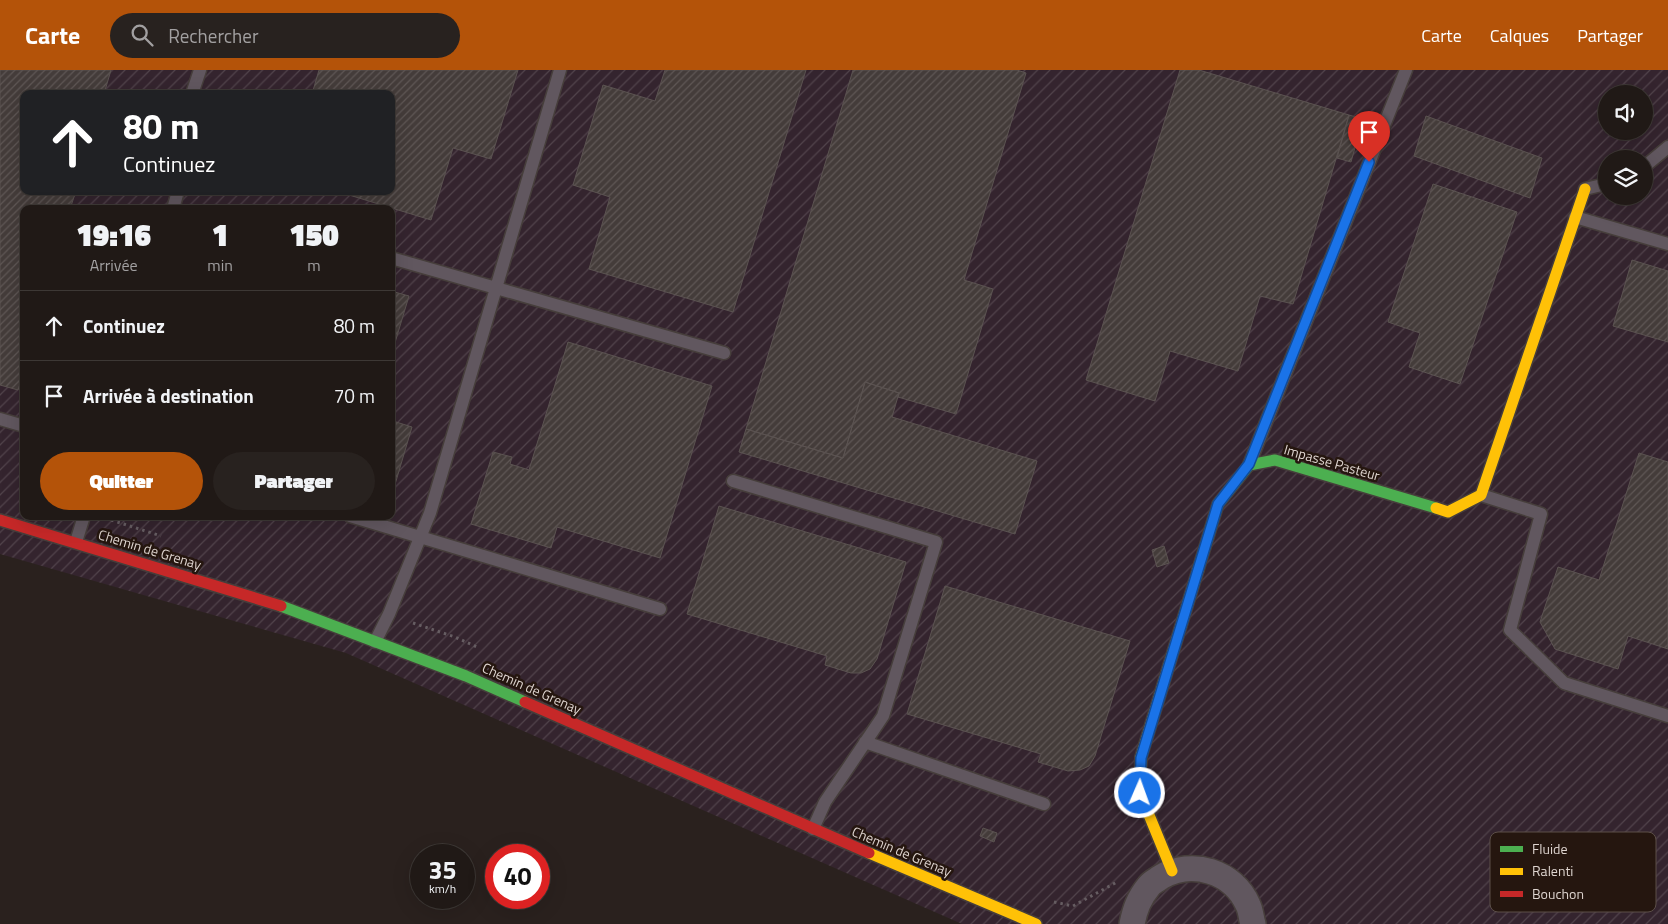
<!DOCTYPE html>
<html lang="fr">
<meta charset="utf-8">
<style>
body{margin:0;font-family:"Titillium Web",sans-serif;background:#28221f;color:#f1f3f6;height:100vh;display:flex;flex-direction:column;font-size:19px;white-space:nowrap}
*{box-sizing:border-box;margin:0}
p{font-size:16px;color:#a2a0a1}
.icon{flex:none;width:28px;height:28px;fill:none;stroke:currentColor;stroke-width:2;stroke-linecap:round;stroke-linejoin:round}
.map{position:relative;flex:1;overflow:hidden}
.sheet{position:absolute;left:20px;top:135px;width:375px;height:315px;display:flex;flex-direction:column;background:#201916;border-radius:10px;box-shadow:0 5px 20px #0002,0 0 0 1px #3d3835}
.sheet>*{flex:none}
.guide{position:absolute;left:20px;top:20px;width:375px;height:105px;border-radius:10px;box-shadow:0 5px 20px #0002,0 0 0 1px #3d3835;background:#202124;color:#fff;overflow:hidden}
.buttons{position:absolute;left:1598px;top:15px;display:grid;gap:10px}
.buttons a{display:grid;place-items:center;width:55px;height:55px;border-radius:50%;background:#201916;box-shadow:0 5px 20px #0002,0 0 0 1px #3d3835;font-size:25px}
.speed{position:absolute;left:410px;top:774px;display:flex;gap:10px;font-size:25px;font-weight:700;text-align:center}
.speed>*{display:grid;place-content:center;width:65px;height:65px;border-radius:50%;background:#201916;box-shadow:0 5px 20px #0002,0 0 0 1px #3d3835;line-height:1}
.speed small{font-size:12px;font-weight:400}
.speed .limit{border:8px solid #d22;background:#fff;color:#111}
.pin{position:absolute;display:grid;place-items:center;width:42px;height:42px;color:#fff;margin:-51px -21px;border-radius:50% 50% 50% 0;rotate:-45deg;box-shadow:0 0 5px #0007}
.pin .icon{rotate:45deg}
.me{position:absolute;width:55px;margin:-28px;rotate:2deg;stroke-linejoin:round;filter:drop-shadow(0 0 4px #0008)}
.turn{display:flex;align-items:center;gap:18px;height:105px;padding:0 20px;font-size:22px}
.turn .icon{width:65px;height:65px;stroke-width:2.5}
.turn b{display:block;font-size:35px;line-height:42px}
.eta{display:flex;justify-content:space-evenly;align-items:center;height:85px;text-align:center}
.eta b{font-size:30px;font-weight:800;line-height:35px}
.action{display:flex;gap:10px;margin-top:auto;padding:10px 20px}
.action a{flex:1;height:58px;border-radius:30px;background:#b45309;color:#fff;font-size:20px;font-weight:800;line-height:58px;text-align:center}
.action a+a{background:#28221f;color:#f1f3f6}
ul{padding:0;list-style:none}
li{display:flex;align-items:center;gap:15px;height:70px;padding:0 20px;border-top:1px solid #3d3835}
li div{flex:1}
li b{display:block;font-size:19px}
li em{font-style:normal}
header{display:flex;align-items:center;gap:30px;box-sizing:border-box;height:70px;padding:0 25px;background:#b45309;color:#fff}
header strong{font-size:24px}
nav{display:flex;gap:28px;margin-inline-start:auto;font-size:18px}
.search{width:350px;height:45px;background:#28221f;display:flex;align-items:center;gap:12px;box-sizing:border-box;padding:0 18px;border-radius:28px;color:#a2a0a1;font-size:19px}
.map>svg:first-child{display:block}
.industrial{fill:url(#industrial-furrows);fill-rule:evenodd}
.building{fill:url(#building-hatch);stroke:#5b5351}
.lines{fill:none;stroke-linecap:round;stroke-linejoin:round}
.lane-casing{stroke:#463e3b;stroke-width:15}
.street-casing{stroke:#463e3b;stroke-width:28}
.fast-casing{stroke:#463e3b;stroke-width:14}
.slow-casing{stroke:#463e3b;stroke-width:14}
.jam-casing{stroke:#463e3b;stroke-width:14}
.path{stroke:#665d62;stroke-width:3;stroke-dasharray:2.5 4;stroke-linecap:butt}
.lane{stroke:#61575f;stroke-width:12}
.street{stroke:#61575f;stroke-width:25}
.fast{stroke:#4caf50;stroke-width:11}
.slow{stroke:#ffc107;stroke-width:11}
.jam{stroke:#c62828;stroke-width:11}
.route-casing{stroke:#114b97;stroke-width:12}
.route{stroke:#1a73e8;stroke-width:9}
.labels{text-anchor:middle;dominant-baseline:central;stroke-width:5;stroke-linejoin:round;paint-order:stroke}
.street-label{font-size:14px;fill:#ded4cf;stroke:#25160f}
.key{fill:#25160f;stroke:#5c4f49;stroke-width:1}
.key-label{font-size:14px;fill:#ded4cf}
</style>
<header>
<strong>Carte</strong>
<div class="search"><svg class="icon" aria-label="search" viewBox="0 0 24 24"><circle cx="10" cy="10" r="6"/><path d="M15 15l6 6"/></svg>Rechercher</div>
<nav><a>Carte</a><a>Calques</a><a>Partager</a></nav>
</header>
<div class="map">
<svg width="1668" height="854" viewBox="0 0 1668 854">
<defs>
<pattern id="industrial-furrows" width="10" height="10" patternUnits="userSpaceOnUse" patternTransform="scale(1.25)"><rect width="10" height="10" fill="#34242e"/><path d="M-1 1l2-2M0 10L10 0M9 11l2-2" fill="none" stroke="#51434b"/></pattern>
<pattern id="building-hatch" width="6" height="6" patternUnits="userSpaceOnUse" patternTransform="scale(1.25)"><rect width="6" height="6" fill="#443c3a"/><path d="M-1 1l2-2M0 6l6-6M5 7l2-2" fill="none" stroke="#5f5755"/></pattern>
</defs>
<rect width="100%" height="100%" fill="#2a211e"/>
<path class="industrial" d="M0 0H1668V854H962L346 583 0 484ZM24 24H391V121H24ZM1606 24H1644V61H1606ZM1606 89H1644V126H1606ZM24 139H391V446H24Z"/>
<path class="building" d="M0 0H111L104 24H24V121H76L70 139H24V301L18 320 0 315Z
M319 0H518L491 89 453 78 431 150 336 121H391V24H312Z
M665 0H806L733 242 589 199 610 127 573 115 603 15 655 31Z
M853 0H1017L1026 3 964 210 993 219 956 344 898 327 899 323 865 312 843 388 746 359Z
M1180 0H1199L1349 45 1293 234 1260 226 1238 301 1170 281 1155 331 1086 310Z
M1349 45 1363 49 1351 92 1337 88Z
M1426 46 1542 88 1530 128 1414 86Z
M1433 114 1517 142 1460 314 1409 297 1420 263 1388 252Z
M1632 190 1668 201V272L1613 256Z
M391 221 409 226 391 286Z
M568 272 712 316 660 488 557 457 551 478 471 454 493 382 512 387 510 394 529 400Z
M865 312 899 323 892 347 1037 391 1015 464 739 382 746 359 843 388Z
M393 351 412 357 391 428V357Z
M1639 383 1668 392V579L1628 566 1618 599 1555 579 1540 552 1558 497 1599 510Z
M719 436 906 492 877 589 870 599 861 603H851L825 595 827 586 687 544Z
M1164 476 1169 493 1157 497 1152 480Z
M945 516 1130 571 1095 686 1089 696 1080 700 1068 701 1038 692 1041 684 907 644Z
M983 758 997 763 994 772 980 766Z"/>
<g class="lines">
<defs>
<path id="lane" d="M192 24 200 0
M1644 97 1668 77
M1585 119 1606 114
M173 139 178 121
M1575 147 1668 174
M391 188 724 283
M0 349 24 356
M1249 395 1406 0
M733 411 936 472 883 646 825 732 813 759
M1481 425 1541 444 1510 560 1564 613 1668 646
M350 446 660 539
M76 472 84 446
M375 572 389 544 430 443 560 0
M865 672 1044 734"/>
<path id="street" d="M1132 854C1135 839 1139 828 1149 816 1152 812 1157 810 1161 807 1192 789 1233 801 1248 835 1251 841 1251 848 1253 854"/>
<path id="fast" d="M1198 500 1218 434 1249 395 1275 390 1436 438
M281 536 466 606 525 632"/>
<path id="slow" d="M1436 438 1448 442 1481 425 1585 119
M869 783 1036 854
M1172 801 1140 723 1141 687 1198 500"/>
<path id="jam" d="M0 450 281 536
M525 632 869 783"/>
</defs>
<use href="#lane" class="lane-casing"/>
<use href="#street" class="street-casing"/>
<use href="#fast" class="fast-casing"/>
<use href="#slow" class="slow-casing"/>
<use href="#jam" class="jam-casing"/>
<path class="path" d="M105 448 161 466
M413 553 455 567 479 578
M1054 832 1073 836 1117 812"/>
<use href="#lane" class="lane"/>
<use href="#street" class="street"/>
<use href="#fast" class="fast"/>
<use href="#slow" class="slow"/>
<use href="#jam" class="jam"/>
</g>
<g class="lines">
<defs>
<path id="route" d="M1140 723 1141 688 1218 434 1249 394 1369 92"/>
</defs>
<use href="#route" class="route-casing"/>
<use href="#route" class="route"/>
</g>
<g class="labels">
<g class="street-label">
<text transform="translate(1332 392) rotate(16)">Impasse Pasteur</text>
<text transform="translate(150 479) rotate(17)">Chemin de Grenay</text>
<text transform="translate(532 618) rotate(24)">Chemin de Grenay</text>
<text transform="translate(902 781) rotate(23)">Chemin de Grenay</text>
</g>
</g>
<rect x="1490" y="762" width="166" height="80" rx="8" class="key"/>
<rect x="1500" y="776" width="23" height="6" fill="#4caf50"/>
<rect x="1500" y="798" width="23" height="7" fill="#ffc107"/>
<rect x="1500" y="821" width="23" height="6" fill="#c62828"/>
<g class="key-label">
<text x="1532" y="784">Fluide</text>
<text x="1532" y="806">Ralenti</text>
<text x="1532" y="829">Bouchon</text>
</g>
</svg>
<div class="buttons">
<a><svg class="icon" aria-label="sound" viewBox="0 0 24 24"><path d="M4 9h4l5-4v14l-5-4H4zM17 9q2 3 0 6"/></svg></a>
<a><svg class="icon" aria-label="layers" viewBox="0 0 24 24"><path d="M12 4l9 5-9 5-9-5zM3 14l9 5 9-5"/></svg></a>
</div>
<div class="speed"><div>35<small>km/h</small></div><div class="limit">40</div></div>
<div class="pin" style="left:1369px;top:92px;background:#d93025"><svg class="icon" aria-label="arrive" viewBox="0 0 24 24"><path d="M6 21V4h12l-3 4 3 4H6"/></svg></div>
<svg class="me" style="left:1140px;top:723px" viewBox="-20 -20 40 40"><circle r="17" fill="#1a73e8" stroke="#fff" stroke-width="3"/><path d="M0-11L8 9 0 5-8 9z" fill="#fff"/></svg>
<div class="guide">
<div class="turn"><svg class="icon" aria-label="ahead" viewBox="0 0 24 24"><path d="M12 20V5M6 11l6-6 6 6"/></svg><div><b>80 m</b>Continuez</div></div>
</div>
<section class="sheet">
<div class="eta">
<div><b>19:16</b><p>Arrivée</p></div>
<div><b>1</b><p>min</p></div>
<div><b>150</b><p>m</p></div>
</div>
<ul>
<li><svg class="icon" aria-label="ahead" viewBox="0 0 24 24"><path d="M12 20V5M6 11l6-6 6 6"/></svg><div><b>Continuez</b></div><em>80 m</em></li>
<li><svg class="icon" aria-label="arrive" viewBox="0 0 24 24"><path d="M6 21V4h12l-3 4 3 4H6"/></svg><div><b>Arrivée à destination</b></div><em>70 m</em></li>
</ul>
<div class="action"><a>Quitter</a><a>Partager</a></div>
</section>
</div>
